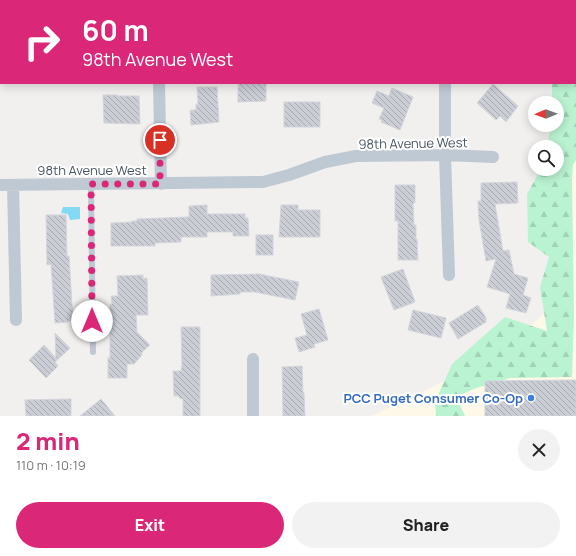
<!DOCTYPE html>
<meta charset="utf-8">
<style>
body{margin:0;font-family:Manrope,sans-serif;background:#f2f2f2;color:#222;height:100vh;display:flex;flex-direction:column;font-size:15px;white-space:nowrap}
*{box-sizing:border-box;margin:0}
p{font-size:13px;color:#767676}
.icon{flex:none;width:22px;height:22px;fill:none;stroke:currentColor;stroke-width:2;stroke-linecap:round;stroke-linejoin:round}
.map{position:relative;height:416px;overflow:hidden}
.drawer{display:flex;flex-direction:column;background:#fff;flex:1}
.drawer>*{flex:none}
.guide{position:absolute;left:0px;top:0px;width:576px;height:84px;box-shadow:0 2px 10px #0003;background:#db2777;color:#fff;overflow:hidden}
.needle{width:26px;rotate:269deg}
.tools{position:absolute;left:528px;top:96px;display:grid;gap:8px}
.tools a{display:grid;place-items:center;width:36px;height:36px;border-radius:50%;background:#fff;box-shadow:0 2px 10px #0003;font-size:20px}
.pin{position:absolute;display:grid;place-items:center;width:34px;height:34px;color:#fff;margin:-17px;border:2px solid #fff;border-radius:50%;box-shadow:0 1px 4px #0007}
.me{position:absolute;width:44px;margin:-22px;rotate:0deg;stroke-linejoin:round;filter:drop-shadow(0 0 3px #0008)}
.turn{display:flex;align-items:center;gap:14px;height:84px;padding:0 16px;font-size:18px}
.turn .icon{width:52px;height:52px;stroke-width:2.5}
.turn b{display:block;font-size:28px;line-height:34px}
.round{display:grid;place-items:center;flex:none;width:42px;height:42px;border-radius:21px;background:#f2f2f2}
.headline{display:flex;align-items:center;justify-content:space-between;height:68px;padding:0 16px}
h1{font-size:24px;font-weight:800;line-height:30px;color:#db2777}
.primary-button{display:flex;gap:8px;margin-top:auto;padding:8px 16px}
.primary-button a{flex:1;height:46px;border-radius:24px;background:#db2777;color:#fff;font-size:16px;font-weight:800;line-height:46px;text-align:center}
.primary-button a+a{background:#f2f2f2;color:#222}
.map>svg:first-child{display:block}
.commercial{fill:#fef8e8}
.forest{fill:url(#forest-firs)}
.water{fill:#83daf4}
.building{fill:url(#building-back-hatch);stroke:#d3d5dc}
.lines{fill:none;stroke-linecap:round;stroke-linejoin:round}
.service{stroke:#bfc9d3;stroke-width:6}
.minor{stroke:#bfc9d3;stroke-width:12}
.route{stroke:#db2777;stroke-width:7;stroke-dasharray:0 12.6}
.shop-dot{fill:#3f7fe0;stroke:#fff;stroke-width:1.5}
.labels{text-anchor:middle;dominant-baseline:central;stroke-width:4;stroke-linejoin:round;paint-order:stroke}
.street-label{font-size:13px;fill:#45525f;stroke:#fff}
.shop-label{font-size:13px;font-weight:bold;fill:#366cbe;stroke:#fff;text-anchor:end}
</style>
<div class="map">
<svg width="576" height="416" viewBox="0 0 576 416">
<defs>
<pattern id="forest-firs" width="22" height="20" patternUnits="userSpaceOnUse"><rect width="22" height="20" fill="#baf3d1"/><path d="M5 1l3.5 6h-7zM16 11l3.5 6h-7z" fill="#a1d2b6"/></pattern>
<pattern id="building-back-hatch" width="6" height="6" patternUnits="userSpaceOnUse"><rect width="6" height="6" fill="#cbced5"/><path d="M-1 5l2 2M0 0l6 6M5-1l2 2" fill="none" stroke="#a7aab0"/></pattern>
</defs>
<rect width="100%" height="100%" fill="#f2efef"/>
<path class="commercial" d="M576 0V416H371L491 359 566 295 556 83H575V1H552Z"/>
<path class="forest" d="M526 0H576V160L573 165 572 180 574 314 572 377 510 378 476 388 456 397 465 416H436L435 402 452 364 505 317 547 331 540 287 549 257 528 242 527 194 541 169H557V147H547L551 125H557V103H552V83H575V1Z"/>
<path class="water" d="M63 207H80V219L70 220 68 214 61 213Z"/>
<path class="building" d="M238 83H266V101L238 102Z
M493 84 518 106 506 122 500 116 496 120 477 103Z
M197 87H217L219 122 191 125 190 110H196V104H198Z
M392 88 413 97 400 130 381 122 382 120 379 119 384 108 372 103 377 91 389 96Z
M103 95H118V96H139L140 124 104 123Z
M284 102H320V127H284Z
M517 182 518 203 495 204 503 251 509 250 514 274 528 278 523 295 531 298 526 313 506 308 510 294 487 287 496 259 486 261 479 220 478 201H481V183Z
M395 185H415V203H413L414 225H416V239H417L418 260H398V221H395Z
M207 205V214H245V218H248L249 236H233V232H207V237H181V242L155 243V246H111V223L132 222V221H137V219L189 217V206Z
M281 205H298V210H320V237H279Z
M46 215H66L67 256H69L73 321H68V322L55 323 51 264 47 265Z
M256 235H273V255H256Z
M403 269 415 302 394 310 381 277Z
M259 274 299 282 295 300 255 292H240V294L211 296V275Z
M143 275V279L147 278 148 315H136L137 332 150 345 142 352V355L134 364H127V378H108V358H110V304H112L111 296H118L117 276Z
M478 305 486 318V322L458 339 449 323Z
M319 309 328 340 314 344 315 347 299 352 295 338 307 335 301 314Z
M413 310 446 318 441 338 408 330Z
M181 327H200V416H183V399L179 398V396H174L173 371H181L182 365Z
M55 333 70 348 55 362 58 366 46 378 29 360 44 345 56 358Z
M302 366 303 393H304L305 416H283L282 367Z
M576 380V416H485V381Z
M71 399V416H26L25 400Z
M101 399 115 416H80Z"/>
<g class="lines">
<path class="service" d="M91 184 93 352"/>
<path class="minor" d="M164 1 165 0
M159 83 161 184
M445 83V155L449 275
M0 185 263 182 289 175 325 162 356 156 445 155 493 157
M13 185 16 320
M253 416V359"/>
</g>
<g class="lines">
<path class="route" d="M92 321 91 184H160V140"/>
</g>
<circle class="shop-dot" cx="531" cy="398" r="4"/>
<g class="labels">
<g class="street-label">
<text transform="translate(413 143) rotate(-1)">98th Avenue West</text>
<text x="92" y="170">98th Avenue West</text>
</g>
<g class="shop-label">
<text x="523" y="398">PCC Puget Consumer Co-Op</text>
</g>
</g>
</svg>
<div class="tools">
<a><svg class="needle" viewBox="-14 -14 28 28"><path d="M0-13l5 13h-10z" fill="#e53935"/><path d="M0 13l5-13h-10z" fill="#767676"/></svg></a>
<a><svg class="icon" aria-label="search" viewBox="0 0 24 24"><circle cx="10" cy="10" r="6"/><path d="M15 15l6 6"/></svg></a>
</div>
<div class="pin" style="left:160px;top:140px;background:#d93025"><svg class="icon" aria-label="arrive" viewBox="0 0 24 24"><path d="M6 21V4h12l-3 4 3 4H6"/></svg></div>
<svg class="me" style="left:92px;top:321px" viewBox="-20 -20 40 40"><circle r="19" fill="#fff"/><path d="M0-13L10 11 0 6-10 11z" fill="#db2777"/></svg>
<div class="guide">
<div class="turn"><svg class="icon" aria-label="right" viewBox="0 0 24 24"><path d="M7 20v-9h11M14 6l5 5-5 5"/></svg><div><b>60 m</b>98th Avenue West</div></div>
</div>
</div>
<section class="drawer">
<div class="headline"><div><h1>2 min</h1><p>110 m · 10:19</p></div><a class="round"><svg class="icon" aria-label="close" viewBox="0 0 24 24"><path d="M6 6l12 12M18 6L6 18"/></svg></a></div>
<div class="primary-button"><a>Exit</a><a>Share</a></div>
</section>
